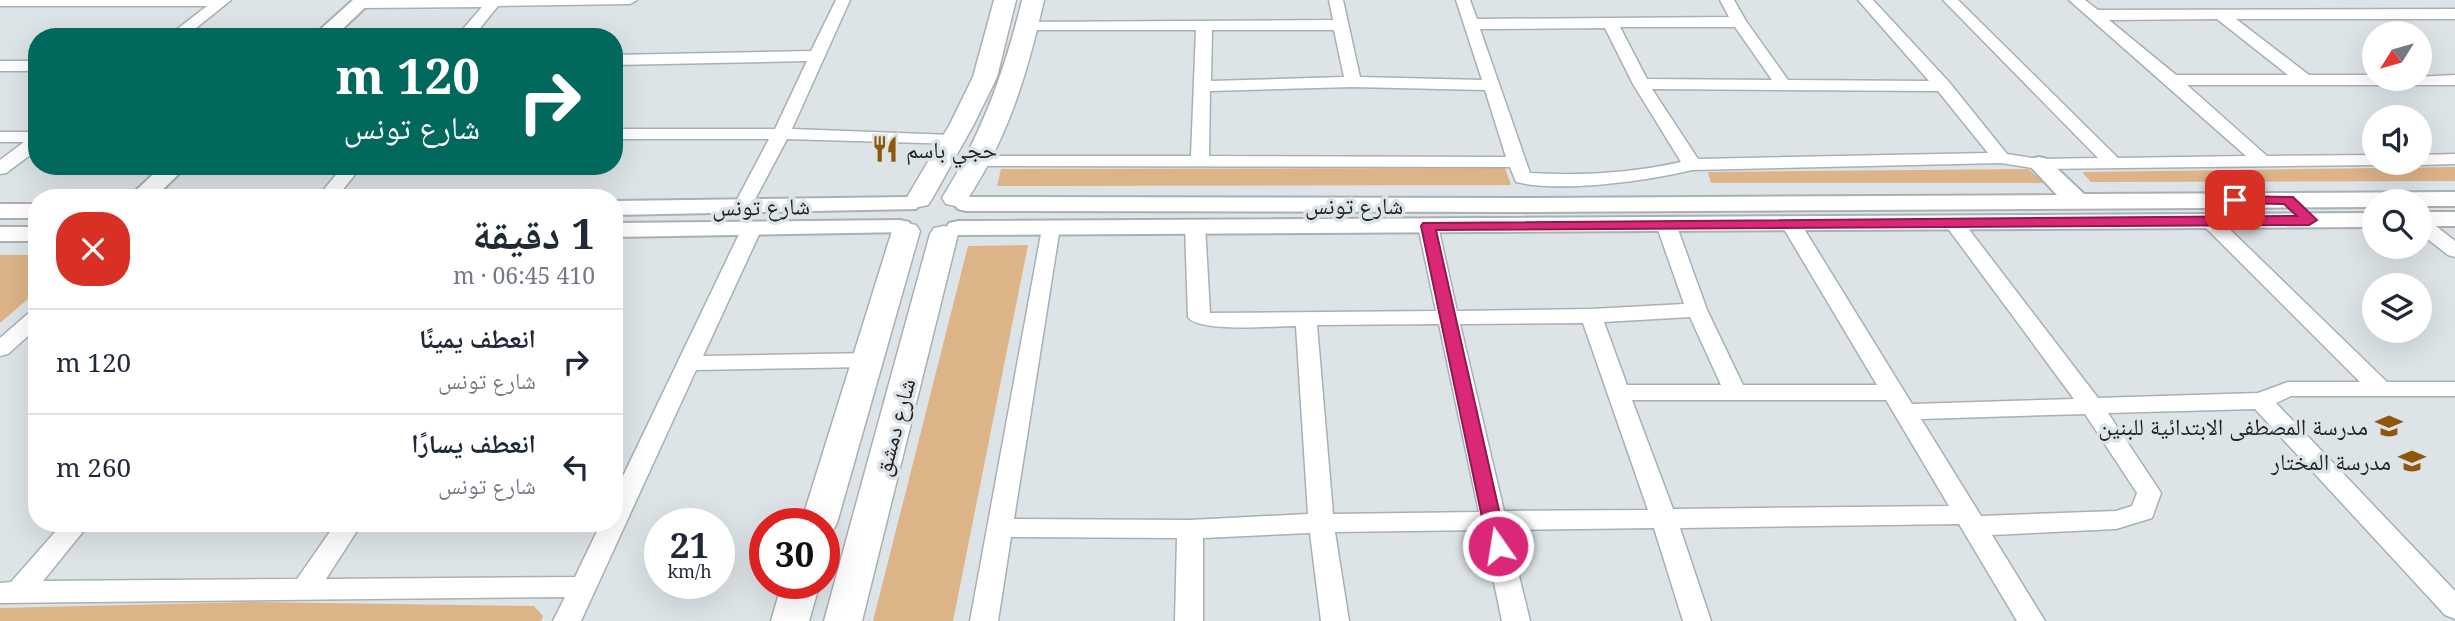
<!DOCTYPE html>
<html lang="ar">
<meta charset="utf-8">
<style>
body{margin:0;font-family:"Noto Serif","Noto Naskh Arabic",serif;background:#f2f2f3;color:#1f2937;direction:rtl;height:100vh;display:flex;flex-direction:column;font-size:26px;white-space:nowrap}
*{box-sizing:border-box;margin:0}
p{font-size:23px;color:#747a83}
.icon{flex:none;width:38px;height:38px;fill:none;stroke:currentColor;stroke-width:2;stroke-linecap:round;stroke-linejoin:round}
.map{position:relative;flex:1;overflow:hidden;direction:ltr}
.drawer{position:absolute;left:28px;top:189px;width:595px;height:343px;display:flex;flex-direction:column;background:#fff;border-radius:28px;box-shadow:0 7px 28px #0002;direction:rtl}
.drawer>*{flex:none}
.guide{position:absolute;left:28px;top:28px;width:595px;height:147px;border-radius:28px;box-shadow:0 7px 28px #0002;direction:rtl;background:#00695c;color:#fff;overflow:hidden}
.needle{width:46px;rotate:233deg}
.tools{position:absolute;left:2362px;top:21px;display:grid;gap:14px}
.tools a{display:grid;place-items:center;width:70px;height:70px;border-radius:50%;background:#fff;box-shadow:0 7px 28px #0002;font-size:35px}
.speed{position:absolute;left:644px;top:508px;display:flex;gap:14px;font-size:35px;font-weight:700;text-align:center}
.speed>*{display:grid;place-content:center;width:91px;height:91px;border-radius:50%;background:#fff;box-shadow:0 7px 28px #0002;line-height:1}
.speed small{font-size:18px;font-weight:400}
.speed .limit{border:10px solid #d22;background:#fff;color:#111}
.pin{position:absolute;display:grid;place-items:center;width:60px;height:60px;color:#fff;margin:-30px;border-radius:14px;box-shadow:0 4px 10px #0006}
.me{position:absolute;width:77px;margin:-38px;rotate:347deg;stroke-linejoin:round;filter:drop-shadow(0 0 5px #0008)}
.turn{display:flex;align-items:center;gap:24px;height:147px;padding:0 28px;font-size:32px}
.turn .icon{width:91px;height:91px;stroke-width:2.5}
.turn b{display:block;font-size:49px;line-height:60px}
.round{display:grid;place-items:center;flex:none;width:74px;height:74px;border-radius:28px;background:#f2f2f3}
.summary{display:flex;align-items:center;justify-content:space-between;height:119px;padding:0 28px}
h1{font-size:42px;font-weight:700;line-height:52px}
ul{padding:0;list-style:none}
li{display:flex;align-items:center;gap:21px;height:105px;padding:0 28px;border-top:2px solid #e0e1e3}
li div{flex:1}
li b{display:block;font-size:26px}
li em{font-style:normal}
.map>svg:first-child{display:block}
.green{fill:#ddb388}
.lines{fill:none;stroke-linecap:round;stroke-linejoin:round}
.minor-casing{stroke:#a9afb3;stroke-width:3}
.tertiary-casing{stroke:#a9afb3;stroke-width:4}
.secondary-casing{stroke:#a9afb3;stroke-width:3}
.minor{fill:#fff;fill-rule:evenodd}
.tertiary{fill:#fff;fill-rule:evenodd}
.secondary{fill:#fff;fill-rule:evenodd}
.route{fill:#db2777;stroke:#8e194d;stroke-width:2}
.labels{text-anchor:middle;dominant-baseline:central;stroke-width:7;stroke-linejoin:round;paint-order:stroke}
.poi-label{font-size:23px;fill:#1e2022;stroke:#dde4e8;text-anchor:end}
.street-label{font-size:23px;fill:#1e2022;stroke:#dde4e8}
</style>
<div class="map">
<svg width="2455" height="621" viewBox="0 0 2455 621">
<rect width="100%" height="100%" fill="#dde4e8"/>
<path class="green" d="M2455 167V181L2091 182 2082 172Z
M1505 168 1511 185 997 186 1001 169Z
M2028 169 2045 183H1711L1708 172Z
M1028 245 953 621H873L968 246Z
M0 255H37V291L0 323Z
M251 602 534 606 543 616 541 621H0V608Z"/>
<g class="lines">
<defs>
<path id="minor" d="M0 0H231L185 37H167L207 6H0Z
M357 0H637L630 4 498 6 473 37H456L482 7 359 8 352 4Z
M836 0H850L792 129 952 135 958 136 961 140 958 144 787 139 751 207 742 213 733 207 769 139H614V129H775L807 61 614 65V55L811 51Z
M1329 0H1343L1360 77 1482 80 1456 0H1470L1477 19 1729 17 1720 0H1734L1746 21 1788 80 1929 81 1858 0H1873L1949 82 2007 154 2039 159 2098 158 1943 0H1958L2118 158 2246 156 2069 0H2085L2098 10 2455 9V19H2236L2309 75H2375V79L2455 75V85H2187L2267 156 2375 155V163H2382L2375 165 2039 169 2001 163 1692 170C1646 181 1561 193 1516 182L1510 167 975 166 966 161 975 156H1191L1196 30H1027L1022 28 1019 25 1022 22 1333 20ZM2217 19 2288 75H2176L2109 20ZM1620 27H1735L1772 80 1647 79ZM1605 28 1633 84 1681 162C1632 173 1579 176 1530 173L1480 29ZM1212 30H1334L1344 77 1211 81ZM1353 87 1485 90 1506 157 1209 156 1210 91ZM1652 89 1938 91 1988 153 1698 159Z
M0 61H37V71H0Z
M0 132H37V150L6 173 0 174V160L24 142H0Z
M2455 154V164L2420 165 2413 163H2420V155Z
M343 166H362L336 198H317Z
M2210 215 2217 217 2387 382H2455V396H2291L2276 403 2455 591V619L2445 615 2255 409 2108 413 2161 493 2152 518 2116 529 1992 535 2045 621H2017L1959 524 1680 528 1711 621H1683L1654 528 1508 530 1530 621H1502L1483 530 1335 532 1349 621H1321L1310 533 1203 538V621H1175L1177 538 1011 537 998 621H970L1043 223 1050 221 1060 227 1014 519 1190 520 1308 514 1296 326C1275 326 1199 333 1188 317L1185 225 1188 221H1202L1205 225 1210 313 1436 311 1418 226 1428 220 1438 226 1457 311 1591 309 1684 304 1656 224 1666 218 1676 224 1707 310 1743 385H1877L1781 224 1791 218 1801 224 1912 404 2074 399 1944 223 1954 217 1961 219 2098 398 2258 393 2288 382H2360L2203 225 2200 221 2203 217ZM1690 317 1721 385H1627L1604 322ZM1583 323 1648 510 1504 511 1460 324ZM1439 324 1479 512 1333 514 1317 325ZM1632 400H1886L1949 506 1673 509ZM2085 414 2137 493 2132 506 2116 511 1981 516 1921 419Z
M2420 217 2427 219 2455 241V257L2448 255 2420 233Z
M752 222 762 228 703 356 869 353 877 355 880 360 877 365 869 367 696 370 581 621H553L565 597 0 603V583L11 582 63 523H90L43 581 297 579 336 523H362L326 579 575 577 601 523H614V495L742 228Z
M37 311V328L8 354 0 356V338L30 312Z"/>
<path id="tertiary" d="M353 0H373L334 37H312Z
M2039 157 2047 159 2084 194 2455 192V206H2420V201H2375V207L1531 212 966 211 958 209 954 204 958 199 966 197 1531 198 2057 195 2028 164 2031 159Z
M162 166H187L154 198H128Z
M908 197 916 199 920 204 916 209 614 215V201Z
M0 204H37V218H0Z
M2420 212H2455V226H2420Z
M2375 213V227L958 235 949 233 946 228 949 223 958 221Z
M900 220 909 222 912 227 909 232 614 237V223Z
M0 227H37V241H0Z"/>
<path id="secondary" d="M994 0H1016L997 77 974 124 932 199 928 205 919 207 910 205 906 199 950 124 973 77Z
M1022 0H1044C1028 72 1007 142 964 204L955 206 946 204 942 198C981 136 1005 71 1022 0Z
M906 223 916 225 920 231 837 523 832 532 824 535V523H801L892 231 896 225Z
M944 226 954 228 958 234 862 621H824L930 234 934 228Z
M782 583H820L809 621H771Z"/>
</defs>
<use href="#minor" class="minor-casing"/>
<use href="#tertiary" class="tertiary-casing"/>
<use href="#secondary" class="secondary-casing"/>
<use href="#minor" class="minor"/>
<use href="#tertiary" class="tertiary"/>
<use href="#secondary" class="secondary"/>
</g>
<path class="route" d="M2235 196 2293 197 2317 220 2309 225 1436 230 1507 546 1505 551 1498 553 1491 551 1488 546 1421 226 1423 223 2297 216 2284 204 2230 203V197Z"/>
<defs>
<symbol id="restaurant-bare" viewBox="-9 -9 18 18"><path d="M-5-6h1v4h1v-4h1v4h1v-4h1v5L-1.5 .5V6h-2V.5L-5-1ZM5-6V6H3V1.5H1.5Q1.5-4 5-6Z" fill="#8e570b" stroke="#dde4e8" stroke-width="2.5" paint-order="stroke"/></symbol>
<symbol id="school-bare" viewBox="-9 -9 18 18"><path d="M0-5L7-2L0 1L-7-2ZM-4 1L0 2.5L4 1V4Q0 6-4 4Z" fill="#8e570b" stroke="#dde4e8" stroke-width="2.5" paint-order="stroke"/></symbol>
</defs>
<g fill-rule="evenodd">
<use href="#restaurant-bare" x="866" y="130" width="38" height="38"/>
<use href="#school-bare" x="2370" y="407" width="38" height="38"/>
<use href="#school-bare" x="2393" y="442" width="38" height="38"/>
</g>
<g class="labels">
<g class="poi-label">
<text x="906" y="149" text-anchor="start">حجي باسم</text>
<text x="2368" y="426">مدرسة المصطفى الابتدائية للبنين</text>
<text x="2391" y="461">مدرسة المختار</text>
</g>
<g class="street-label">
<text x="1354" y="205">شارع تونس</text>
<text transform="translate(761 206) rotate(-1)">شارع تونس</text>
<text transform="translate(894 427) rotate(-75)">شارع دمشق</text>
</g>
</g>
</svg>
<div class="tools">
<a><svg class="needle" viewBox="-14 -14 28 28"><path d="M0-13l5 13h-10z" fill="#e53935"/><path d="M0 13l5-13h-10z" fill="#747a83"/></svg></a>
<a><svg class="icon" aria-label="sound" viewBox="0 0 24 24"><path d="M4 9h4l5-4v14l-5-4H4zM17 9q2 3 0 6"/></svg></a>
<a><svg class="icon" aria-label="search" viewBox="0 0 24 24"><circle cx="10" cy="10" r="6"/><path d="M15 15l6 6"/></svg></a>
<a><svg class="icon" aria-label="layers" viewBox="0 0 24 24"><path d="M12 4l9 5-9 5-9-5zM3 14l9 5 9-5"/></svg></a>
</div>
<div class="speed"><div>21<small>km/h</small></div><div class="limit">30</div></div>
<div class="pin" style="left:2235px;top:200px;background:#d93025"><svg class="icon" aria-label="arrive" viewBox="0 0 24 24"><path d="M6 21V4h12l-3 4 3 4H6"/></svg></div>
<svg class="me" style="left:1498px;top:546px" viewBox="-20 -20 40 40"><circle r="17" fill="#db2777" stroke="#fff" stroke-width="3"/><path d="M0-11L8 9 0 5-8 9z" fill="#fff"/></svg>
<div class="guide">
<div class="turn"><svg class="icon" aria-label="right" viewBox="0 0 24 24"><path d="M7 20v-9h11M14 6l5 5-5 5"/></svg><div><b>120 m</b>شارع تونس</div></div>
</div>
<section class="drawer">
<div class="summary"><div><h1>1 دقيقة</h1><p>410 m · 06:45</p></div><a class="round" style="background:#d93025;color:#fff"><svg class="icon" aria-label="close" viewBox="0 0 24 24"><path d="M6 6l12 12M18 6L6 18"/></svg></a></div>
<ul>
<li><svg class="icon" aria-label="right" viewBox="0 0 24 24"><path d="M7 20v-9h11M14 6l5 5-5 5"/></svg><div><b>انعطف يمينًا</b><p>شارع تونس</p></div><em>120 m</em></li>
<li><svg class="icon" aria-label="left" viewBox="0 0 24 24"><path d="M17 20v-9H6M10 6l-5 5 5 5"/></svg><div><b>انعطف يسارًا</b><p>شارع تونس</p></div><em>260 m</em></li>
</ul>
</section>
</div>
